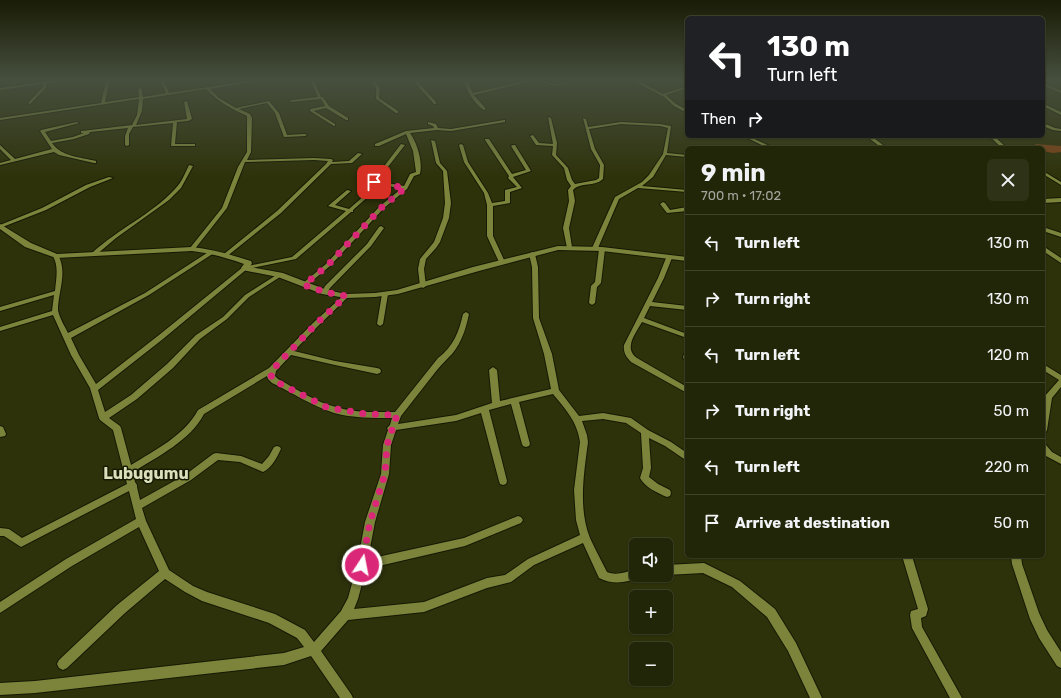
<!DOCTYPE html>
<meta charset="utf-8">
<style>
body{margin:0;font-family:Rubik,sans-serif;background:#2e3216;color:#f1f3f6;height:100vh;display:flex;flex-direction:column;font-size:15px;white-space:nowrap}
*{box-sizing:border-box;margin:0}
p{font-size:13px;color:#a2a59c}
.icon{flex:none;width:22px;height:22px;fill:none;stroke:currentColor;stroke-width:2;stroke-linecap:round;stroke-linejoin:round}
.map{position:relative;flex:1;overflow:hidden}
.sheet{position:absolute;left:685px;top:146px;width:360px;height:412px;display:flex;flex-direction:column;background:#222608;border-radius:6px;box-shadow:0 1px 3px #0004,0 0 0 1px #3f4329}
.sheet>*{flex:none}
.top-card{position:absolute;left:685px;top:16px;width:360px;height:122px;border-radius:6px;box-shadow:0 1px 3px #0004,0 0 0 1px #3f4329;background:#202124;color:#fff;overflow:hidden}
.tools{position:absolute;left:629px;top:538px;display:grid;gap:8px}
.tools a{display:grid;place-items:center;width:44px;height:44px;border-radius:6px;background:#222608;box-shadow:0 1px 3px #0004,0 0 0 1px #3f4329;font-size:20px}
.pin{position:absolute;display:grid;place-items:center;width:34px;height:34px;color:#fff;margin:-17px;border-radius:8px;box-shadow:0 2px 6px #0006}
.me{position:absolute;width:44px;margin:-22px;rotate:11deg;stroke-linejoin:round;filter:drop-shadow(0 0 3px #0008)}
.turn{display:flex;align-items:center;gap:14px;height:84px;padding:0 16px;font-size:18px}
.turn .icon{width:52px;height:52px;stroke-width:2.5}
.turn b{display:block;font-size:28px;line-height:34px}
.then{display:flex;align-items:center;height:38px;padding:0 16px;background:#0003;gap:8px;font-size:15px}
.round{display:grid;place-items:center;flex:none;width:42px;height:42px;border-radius:6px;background:#2e3216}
.summary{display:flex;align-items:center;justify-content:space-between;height:68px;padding:0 16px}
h1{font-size:24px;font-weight:700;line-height:30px}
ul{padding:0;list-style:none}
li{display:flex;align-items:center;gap:12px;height:56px;padding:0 16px;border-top:1px solid #3f4329}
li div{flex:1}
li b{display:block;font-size:15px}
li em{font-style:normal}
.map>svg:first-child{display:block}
.green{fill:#7b4216}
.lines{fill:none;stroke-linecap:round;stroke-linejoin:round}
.minor-casing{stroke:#161903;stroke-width:2}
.tertiary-casing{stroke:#161903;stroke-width:2}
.minor{fill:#7c843b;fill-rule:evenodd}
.tertiary{fill:#7c843b;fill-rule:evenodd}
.route{stroke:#db2777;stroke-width:7;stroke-dasharray:0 12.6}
.labels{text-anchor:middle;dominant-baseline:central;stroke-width:3;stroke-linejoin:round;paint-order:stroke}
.near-quarter-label{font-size:16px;font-weight:bold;fill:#dbe0bc;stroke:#161900}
</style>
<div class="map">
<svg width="1061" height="698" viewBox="0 0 1061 698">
<rect width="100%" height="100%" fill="#2e320a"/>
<path class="green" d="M1036 144 1061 146V152L1053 153 1043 151V148H1036L1034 146Z"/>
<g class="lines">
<defs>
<path id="minor" d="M56 80H67L47 84 46 88 30 104 28 103 43 87V84L0 90V88Z
M106 80H110L105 102 139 97 138 89 140 88 142 89 143 97 166 93 160 80H164L169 93 253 80H264L210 89 219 98 236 108 269 101 279 113 287 135 305 134 307 135 305 136 284 137 275 113 267 103 239 109 250 114 252 118 251 152 247 160 314 158 331 159 333 160 332 162 349 161 358 153 362 154 352 163 331 164 281 213 226 257 223 255 224 254 277 211 326 164 328 161 314 160 245 162 227 208 194 250H190V248L222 208 238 167 247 152V116C232 109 218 102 206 89L143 99 142 111 136 125 187 119 184 102 187 101 192 119 188 121 177 122 175 144H195V146H171L173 123 133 127 129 134V145L127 146 125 145V136L128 128 90 132 89 134 74 139 52 143C62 157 80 157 96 161V163H94L59 155 54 152 0 165V163L11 160 0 149V145L15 159 52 149 40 131 41 130 77 122 79 123 45 132 51 141 73 137 84 133H81V131H82L132 125 137 115 139 99 0 120V118L101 103Z
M310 80H314L321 97H323L329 106 348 118V120H346L326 108 314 111 335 124V126H334L310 111V109L325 106 321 99 291 102 290 101 292 100 318 97Z
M371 80H375L380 88 379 98 398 111V113H396L376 99V88Z
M419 80H426L418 82 436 102V104H434L414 82Z
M463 80H467L473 93 528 80H536L474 95 486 109 484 110C474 104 467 91 463 80Z
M537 80C543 80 548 83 553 84 560 85 576 80 586 80L554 86Z
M632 80H637L663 94 687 86V88L666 95 676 104 687 110V113L674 106 664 97Z
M1043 83 1061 91V93L1043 85Z
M1046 105 1061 112V115L1045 107 1044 106Z
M548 117 551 118 557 143 556 155 568 168 572 180 575 184 596 180 599 178 600 165 591 149 583 118 586 119 588 127 621 122 660 124 671 126 667 153 687 155V157L666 155 653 177 642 186 687 190V192L638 188 619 199 598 248 597 249H593L592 248 615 197 642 182 649 175 663 154 668 128 660 126 621 124 589 129 595 149 604 165 603 179C595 187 580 182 573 190L575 201 569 228 572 247 571 248H567L563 228 569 201 568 190 571 186 567 180 564 168 552 155 553 146 536 145 530 136 533 135 539 143 553 144Z
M504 120H505V122L451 131 437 130 410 133C417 143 423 161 420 174L414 176 407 189 384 208 330 266 306 286H302L301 285 302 284 326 264 380 206 401 189 372 182 401 144 405 145 377 181 404 186 410 174 416 172 413 151 406 134 379 146H375V144L406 131 434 128 433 126 428 124V122L436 124 438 128 451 129Z
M1043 123 1055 128 1061 129V131L1053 130 1043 126Z
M743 136H748L774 148H768Z
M866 136H871L887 148H882Z
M989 136H994L1007 148H1002Z
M485 139H489L512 174 526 170 511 146 513 145H515L531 171 513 177 522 188 510 192V203L493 206V236L505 262 502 264 499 262 487 236V205L484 193 464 162 459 145 461 144 463 145 468 162 488 193 492 203 505 201V190L517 187 508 178 509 176 485 140Z
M431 140 435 141 440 163 447 171 451 203 449 218 440 242 436 248 426 259 424 269 426 286 423 288 420 286 418 269 420 259 434 242 443 218 445 203 443 171 436 163Z
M189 165 193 166 181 188 169 200 116 238 96 255H92V253C118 229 152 214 175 189 182 182 185 173 189 165Z
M1043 171 1061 182V185L1043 174Z
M109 177 113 178 90 187 46 210 0 228V225L42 208 86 185Z
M347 190 351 191 335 205 349 209 365 195 369 196 353 210V212H351L296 259 247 269 163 339 98 390 105 412 131 395 167 364 196 335 223 317 245 295 278 274H282L283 275 249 297 227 319 200 339 173 368 137 399 109 418 120 426 121 428 131 465C155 450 184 436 198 410L269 368 313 323 344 295H348L349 296 348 297 317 327 294 351 335 361 377 368 380 369 381 371 380 373 377 374 335 365 291 355 276 371 275 376 278 379C297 389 315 402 336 407 355 413 375 412 395 412L438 358C453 347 459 332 463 314L466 312 469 314C466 328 462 342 452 354 447 359 442 364 437 370 425 385 413 401 401 416L398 424 456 415 492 403 489 370 493 367 497 370 500 401 551 389 544 354 533 318 532 267 529 254 532 252 535 254 538 267 539 318 552 354 559 390 579 416 603 413 631 418 648 430 671 442 687 453V461L665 446 649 438 651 468 649 477 658 484 670 490 671 493 670 496 667 497C657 493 645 487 640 478L643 468 641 433 626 423 603 419 582 421 587 435 588 442C584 473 578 508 590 538 595 549 601 560 607 572 616 576 626 572 636 569V575H641L640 577C626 583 613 585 599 578L583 543 534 565 511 582 487 588 424 612 348 620 321 651 351 694 353 698H340L311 656 284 665 35 693 0 695V683L35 681 284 653 304 647 297 638 269 623 202 601 185 592 165 579 125 613 67 668 63 670 59 668 57 664 59 660 117 605 159 571 139 527 72 566 0 613V602L66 559 136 519 129 491 21 547 4 536H0V528L9 529 22 538 127 484 113 430 100 420 99 418 90 388 71 355 53 315 0 331V327L52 311 54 295 0 311V307L55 291C56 279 59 267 53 256L56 254 58 255C68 272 58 292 58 310 59 317 65 327 68 333L145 293 210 251H214V253L149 295 71 338 79 355 96 384 159 335 243 267 292 257 346 211 328 206ZM267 376 268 379 272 383C293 393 312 406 334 413 353 418 372 418 392 418L390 425 387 428 388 430 383 445 381 474 365 522 357 565 348 598 341 611 314 642 305 630 275 614 207 592 193 586 169 570 146 521 142 508 191 480 218 460 240 462 263 472C272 468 277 457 281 449L280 447 277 446 274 447 269 456 262 464 241 456 216 453 213 454 185 475 140 500 137 487V485L135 482 133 472C157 457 191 440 204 414ZM553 394C566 410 577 421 580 442L574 490 576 520 580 535 528 559 505 575 487 578 424 602 354 609 358 599 366 569 465 546 521 523 523 520 521 517 518 516 464 538 368 559 375 522 389 474 391 445 396 430 456 421 481 413 499 481 500 484 503 485 506 484 507 481 489 410 511 404 522 444 523 446 526 447 529 446 530 444 519 402Z
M663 202 665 203 670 210 687 207V211L667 213 660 204Z
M381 226 384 228 371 246 330 288 327 293H323L322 292 325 286 367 244 379 227Z
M1043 227 1061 233V237L1043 231Z
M1043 246 1061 258V263L1043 251Z
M602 247 605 249 601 283 597 287 595 303 592 305 589 303 591 286 595 282 599 249Z
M669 256 672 258 664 278 652 302 687 306V310L650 306 644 318 687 334V338L642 322C636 333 623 348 637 358L687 387V393L631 362C626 357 623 352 624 345L658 278 666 258Z
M385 292 388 294 383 324 380 326 377 324 382 294Z
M684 354H687V360L683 358Z
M1043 364 1061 375V387L1052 398 1047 430 1046 432 1043 433V404L1044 397 1059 380 1043 370Z
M0 426 3 427 6 434 5 436 0 437Z
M1043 444 1046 445 1052 452 1061 457V464L1046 456 1043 453Z
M904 556H912L928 609 926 616 921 618 922 627 962 698H950L912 628 910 615 911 611 918 609 903 559Z
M1011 556H1021L1022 564 1039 613 1047 630 1061 652V668L1057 666 1039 638 1030 619 1012 564Z
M704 563 740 581 775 609 796 643 822 698H810L788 651 767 617 732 587 703 573 666 575V565Z"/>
<path id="tertiary" d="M1061 198V202L1043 203V199Z
M0 224 31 243 57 254 192 247C212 249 232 255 251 261L252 263 250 267 283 273 327 290 346 294 375 293 397 290 473 267 558 246 602 247 687 257V261L602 251 558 250 479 271 398 294 375 297 346 298 322 294 278 277 242 270 241 268 244 264C227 258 210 253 192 251L56 258 25 247 0 229Z"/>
</defs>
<use href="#minor" class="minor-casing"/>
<use href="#tertiary" class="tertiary-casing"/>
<use href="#minor" class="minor"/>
<use href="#tertiary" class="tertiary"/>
</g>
<linearGradient id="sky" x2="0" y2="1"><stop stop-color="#191c06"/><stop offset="0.45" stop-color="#464f3e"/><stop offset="1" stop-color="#464f3e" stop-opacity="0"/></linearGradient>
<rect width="1061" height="178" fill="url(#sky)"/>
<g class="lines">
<path class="route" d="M362 565 370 522 385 474 387 445 397 415 365 414 326 407 275 381C271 377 270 375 272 370L315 325 346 296 325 292 304 285 328 265 382 207 405 188 374 182"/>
</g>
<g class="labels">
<g class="near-quarter-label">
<text x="146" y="473">Lubugumu</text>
</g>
</g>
</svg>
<div class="tools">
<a><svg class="icon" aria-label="sound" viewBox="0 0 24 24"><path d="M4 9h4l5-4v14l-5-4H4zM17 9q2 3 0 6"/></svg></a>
<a>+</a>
<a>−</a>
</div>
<div class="pin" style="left:374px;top:182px;background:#d93025"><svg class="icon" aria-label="arrive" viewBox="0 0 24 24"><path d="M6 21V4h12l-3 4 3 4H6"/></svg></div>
<svg class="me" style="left:362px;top:565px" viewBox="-20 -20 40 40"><circle r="17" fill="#db2777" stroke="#fff" stroke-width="3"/><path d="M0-11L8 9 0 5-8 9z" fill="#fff"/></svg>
<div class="top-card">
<div class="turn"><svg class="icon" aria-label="left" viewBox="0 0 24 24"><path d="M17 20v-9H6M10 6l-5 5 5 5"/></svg><div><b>130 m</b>Turn left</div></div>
<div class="then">Then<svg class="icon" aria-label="right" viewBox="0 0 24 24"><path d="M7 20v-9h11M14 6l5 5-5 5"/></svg></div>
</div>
<section class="sheet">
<div class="summary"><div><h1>9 min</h1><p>700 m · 17:02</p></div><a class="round"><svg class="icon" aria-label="close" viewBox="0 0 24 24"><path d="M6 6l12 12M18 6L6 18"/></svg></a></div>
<ul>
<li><svg class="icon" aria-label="left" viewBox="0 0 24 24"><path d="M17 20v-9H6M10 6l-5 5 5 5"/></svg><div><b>Turn left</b></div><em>130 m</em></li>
<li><svg class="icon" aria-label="right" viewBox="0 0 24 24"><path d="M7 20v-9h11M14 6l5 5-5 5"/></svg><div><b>Turn right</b></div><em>130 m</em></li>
<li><svg class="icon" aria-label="left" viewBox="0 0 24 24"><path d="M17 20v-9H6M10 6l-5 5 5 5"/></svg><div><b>Turn left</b></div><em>120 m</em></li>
<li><svg class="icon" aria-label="right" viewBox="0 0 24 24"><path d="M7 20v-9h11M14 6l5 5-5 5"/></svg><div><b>Turn right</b></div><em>50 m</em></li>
<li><svg class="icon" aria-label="left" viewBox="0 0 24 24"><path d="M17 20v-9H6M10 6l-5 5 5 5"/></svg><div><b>Turn left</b></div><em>220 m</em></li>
<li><svg class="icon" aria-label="arrive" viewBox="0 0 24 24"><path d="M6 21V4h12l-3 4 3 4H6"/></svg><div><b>Arrive at destination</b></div><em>50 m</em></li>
</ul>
</section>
</div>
